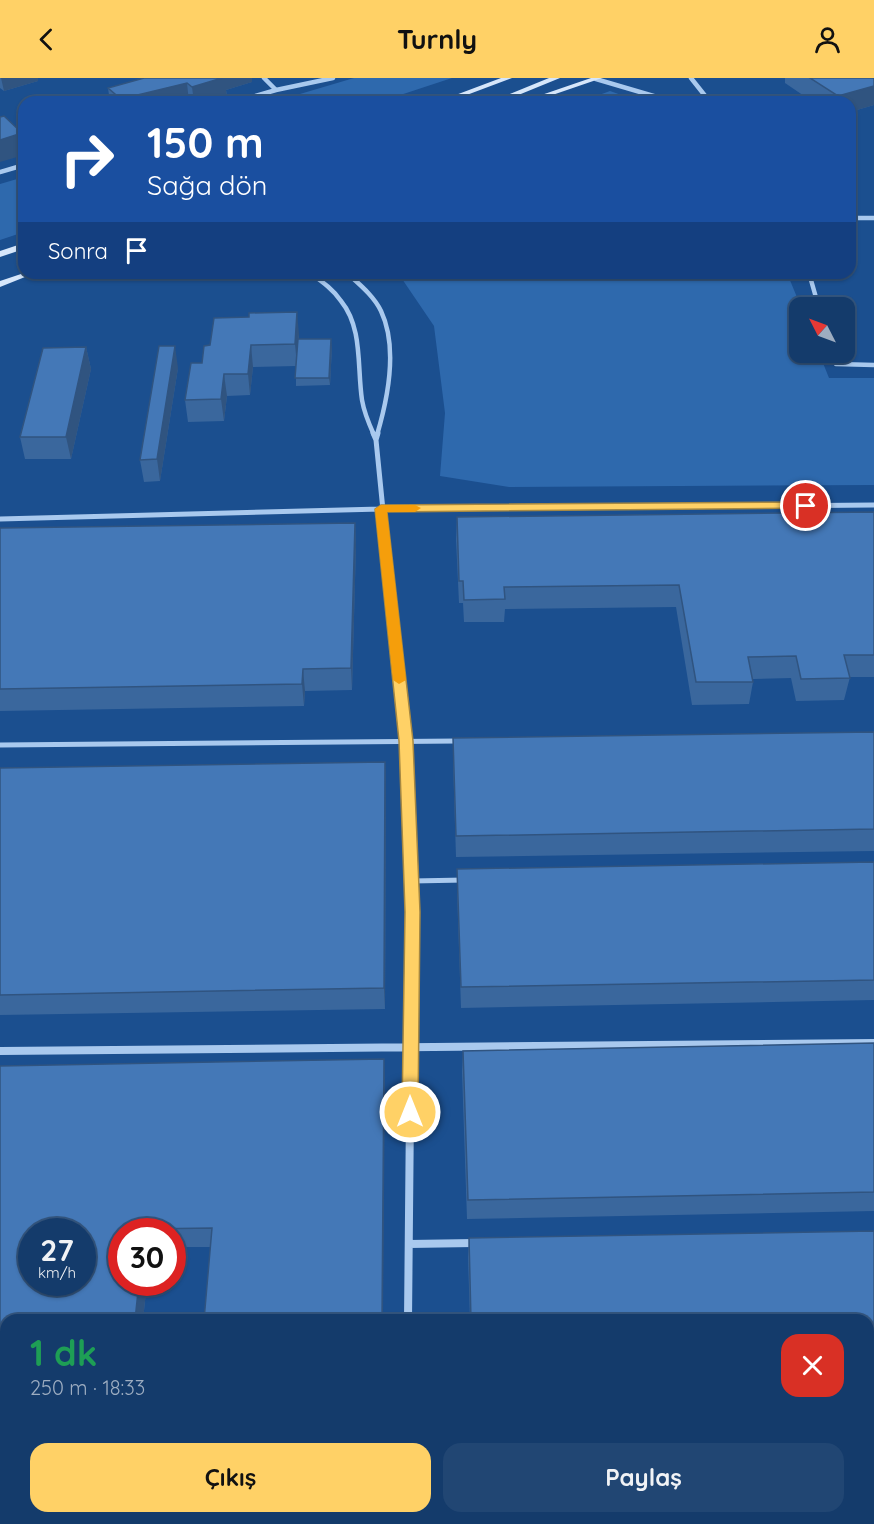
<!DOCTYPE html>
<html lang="tr">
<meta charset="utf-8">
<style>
body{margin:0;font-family:Quicksand,sans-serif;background:#214673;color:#f1f3f6;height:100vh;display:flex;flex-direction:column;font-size:22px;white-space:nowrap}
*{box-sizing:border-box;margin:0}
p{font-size:20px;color:#9dadc1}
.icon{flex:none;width:33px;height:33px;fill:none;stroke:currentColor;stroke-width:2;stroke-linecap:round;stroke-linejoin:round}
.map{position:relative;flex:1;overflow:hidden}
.details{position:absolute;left:0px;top:1236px;width:874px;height:210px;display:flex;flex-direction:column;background:#143b6b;border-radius:18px 18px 0 0;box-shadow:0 2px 4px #0004,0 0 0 2px #33557e}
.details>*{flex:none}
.hud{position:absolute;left:18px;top:18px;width:838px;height:183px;border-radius:18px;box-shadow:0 2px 4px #0004,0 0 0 2px #33557e;background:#1a4fa0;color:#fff;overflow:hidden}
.needle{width:39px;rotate:312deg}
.controls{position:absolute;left:789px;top:219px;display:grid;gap:12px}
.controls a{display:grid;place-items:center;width:66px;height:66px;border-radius:12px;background:#143b6b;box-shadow:0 2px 4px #0004,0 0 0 2px #33557e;font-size:30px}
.speed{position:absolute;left:18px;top:1140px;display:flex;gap:12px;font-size:30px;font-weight:700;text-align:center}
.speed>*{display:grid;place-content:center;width:78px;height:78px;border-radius:50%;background:#143b6b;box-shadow:0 2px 4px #0004,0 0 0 2px #33557e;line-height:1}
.speed small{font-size:15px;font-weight:400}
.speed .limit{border:9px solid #d22;background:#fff;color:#111}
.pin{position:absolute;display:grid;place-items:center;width:51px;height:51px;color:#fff;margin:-26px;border:3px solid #fff;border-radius:50%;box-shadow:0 2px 6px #0007}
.me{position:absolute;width:66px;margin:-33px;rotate:0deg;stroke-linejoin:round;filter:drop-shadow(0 0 4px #0008)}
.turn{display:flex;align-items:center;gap:21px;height:126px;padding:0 30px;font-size:27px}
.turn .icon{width:78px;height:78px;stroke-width:2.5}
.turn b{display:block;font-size:42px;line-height:51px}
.then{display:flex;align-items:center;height:57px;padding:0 30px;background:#0003;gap:12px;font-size:22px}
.round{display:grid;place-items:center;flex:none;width:63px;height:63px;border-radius:18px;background:#214673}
.summary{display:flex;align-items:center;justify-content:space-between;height:102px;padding:0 30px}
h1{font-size:36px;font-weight:700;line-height:45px;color:#1e9e55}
.cta{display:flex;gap:12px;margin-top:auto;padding:12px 30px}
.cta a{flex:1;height:69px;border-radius:18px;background:#ffd166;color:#111;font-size:24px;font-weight:700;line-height:69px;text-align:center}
.cta a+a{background:#214673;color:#f1f3f6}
header{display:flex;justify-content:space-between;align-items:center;height:78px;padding:0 30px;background:#ffd166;color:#111;font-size:27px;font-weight:700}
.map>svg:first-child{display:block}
.green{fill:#2e69ad}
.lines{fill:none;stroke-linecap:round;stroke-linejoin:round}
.minor-far2{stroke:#a9c9ee;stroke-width:4.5}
.minor-far1{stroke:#a9c9ee;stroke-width:5}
.minor{stroke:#a9c9ee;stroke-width:8}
.secondary{fill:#d6e6fa;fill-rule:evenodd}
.wall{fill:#3a679d}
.shaded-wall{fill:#305480}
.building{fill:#4478b7;stroke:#305480;stroke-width:1.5;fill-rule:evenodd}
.route{fill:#ffd166;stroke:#a68842;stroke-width:1.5}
.slow{fill:#f59e0b}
</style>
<header><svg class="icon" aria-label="back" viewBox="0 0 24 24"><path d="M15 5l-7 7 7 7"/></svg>Turnly<svg class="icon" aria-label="person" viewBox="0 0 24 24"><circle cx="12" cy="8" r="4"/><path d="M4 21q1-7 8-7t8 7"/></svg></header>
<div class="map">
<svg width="874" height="1446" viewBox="0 0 874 1446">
<rect width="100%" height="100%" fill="#1b4f8f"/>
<path class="green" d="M354 0H452L379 24H273Z
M610 13 641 24H580Z
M24 99V154L0 162V106Z
M398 195H787L801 229 800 274 819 275 829 300H874V407L509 409 440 398 445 335 434 248Z"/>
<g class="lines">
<path class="minor-far2" d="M264 0 276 12
M691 0 710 24
M596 1 674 24
M235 24 276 12 333 0
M0 94 24 87
M850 140H874
M310 195C321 203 333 211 341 223 363 250 357 289 362 322 364 334 369 346 374 357
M347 195C359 206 374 218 381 233 398 269 388 320 377 357
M809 195 819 230
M832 274 836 286 874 287"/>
<path class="minor-far1" d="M373 355 376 362 406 663 412 827
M376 362 378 355
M0 441 381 431 874 427
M0 667 458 663
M412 803 465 802"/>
<path class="minor" d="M0 973 874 965
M409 1166 474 1165
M408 1242 412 825
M868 1398H874
M406 1440V1446"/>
<path class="secondary" d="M501 0H512L448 24H437Z
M549 0H560L501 24H490Z
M591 0H602L532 24H521Z
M24 165V171L0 179V173Z
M24 195H35L0 209V203Z"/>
</g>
<path class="wall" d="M0 0H38V3L4 13 0 10Z
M144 0 252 4 226 12 227 19 212 24H110L108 10Z
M785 0H874V27L850 34V24H813L785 5Z
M299 256V261L332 269 330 307 296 308V288L253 289 250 317 227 318 224 343 188 344 185 322 210 267Z
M86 269 91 291 71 381H25L20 359Z
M178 290 160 403 144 404 140 382Z
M874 434V599H850L844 622 796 623 791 600 753 601V604L749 626 692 627 676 529 505 531 504 544H464L463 525H459L456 461 457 439Z
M355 445 356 467 352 612 305 613 304 628 0 633V450Z
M874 654V773L456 779 453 682V660Z
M385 684 386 706 385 931 0 937V690Z
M874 784V922L461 930 457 812V791Z
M874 965V1133L467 1141 462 993 463 973Z
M0 988 385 1001 210 1169H172V1154H122V1204H147L143 1242H6V1298H0Z
M874 1153V1345H868V1242H470L468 1179 469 1160Z"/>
<path class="shaded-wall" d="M1 0H38V3L4 13Z
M219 0H252V4L226 12 227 19 212 24H194L192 9Z
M187 5 189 24H122L121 21Z
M874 8V27L850 34V24H837L838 18Z
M22 55 24 63V77L0 84V62Z
M297 234 299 256 297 288 295 266Z
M331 261 332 269 330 307 329 300Z
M251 267 253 289 250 317 248 296Z
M175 268 178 290 160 403 157 381Z
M86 269 91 291 71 381 66 359Z
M224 296 227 318 224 343 221 321Z
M355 445 356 467 352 612 351 590Z
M303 591 305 613 304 628 302 606Z
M385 684 386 706 385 931 384 910Z
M384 981 385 1001 383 1242H382Z
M139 1204H147L143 1242H135Z
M39 1440H46L49 1444V1446H38Z
M340 1440H342V1446H340Z"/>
<path class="building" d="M144 0H222L192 9 187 5 121 21 108 10Z
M810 0H874V8L838 18Z
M4 38 22 55 0 62V39Z
M297 234 295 266 251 267 248 296H224L221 321 185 322 191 285H202L204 268 210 267 214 240 249 239V235Z
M298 261H331L329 300H295Z
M159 268H175L157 381 140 382Z
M86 269 66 359H20L43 270Z
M874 434V577H844L850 600 801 601 796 578 748 579 753 604H696L679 507 504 509 505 521 464 522 463 503H459L457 439Z
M355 445 351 590 303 591 302 606 0 611V450Z
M874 654V751L456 758 453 660Z
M385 684 384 910 0 917V690Z
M874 784V902L461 909 457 791Z
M874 965V1114L468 1122 463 973Z
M384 981 382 1242H204L212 1150 145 1151V1154H122V1204H139L135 1242H6V1281H0V988ZM32 1154H82V1204H32Z
M874 1153V1329H868V1242H471L469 1160Z
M868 1424H874V1446H478V1440H868Z
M0 1430H6V1440H39L38 1446H0Z
M110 1440H340V1446H109Z"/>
<path class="route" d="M806 424 811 428 810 430 387 434 413 663 420 834 418 1034 416 1039 410 1041 405 1039 402 1034 405 834 399 663 375 431 381 427Z"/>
<path class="slow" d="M381 427H415L421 430 415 434H387L406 602 399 606 393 602 375 431Z"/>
</svg>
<div class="controls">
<a><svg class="needle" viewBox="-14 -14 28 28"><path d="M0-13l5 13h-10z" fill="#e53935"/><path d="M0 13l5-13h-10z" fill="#9dadc1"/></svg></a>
</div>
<div class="speed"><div>27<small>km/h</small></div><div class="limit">30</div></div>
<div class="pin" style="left:806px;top:428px;background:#d93025"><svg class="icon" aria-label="arrive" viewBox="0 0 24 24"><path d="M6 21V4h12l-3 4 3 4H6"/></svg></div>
<svg class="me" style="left:410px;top:1034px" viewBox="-20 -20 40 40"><circle r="17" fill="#ffd166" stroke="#fff" stroke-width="3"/><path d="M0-11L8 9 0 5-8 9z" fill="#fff"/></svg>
<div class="hud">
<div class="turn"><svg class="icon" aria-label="right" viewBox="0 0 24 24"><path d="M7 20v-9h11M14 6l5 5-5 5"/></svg><div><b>150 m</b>Sağa dön</div></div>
<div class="then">Sonra<svg class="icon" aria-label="arrive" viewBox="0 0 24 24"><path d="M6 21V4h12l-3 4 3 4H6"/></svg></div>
</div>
<section class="details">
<div class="summary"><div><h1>1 dk</h1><p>250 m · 18:33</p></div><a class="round" style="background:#d93025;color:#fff"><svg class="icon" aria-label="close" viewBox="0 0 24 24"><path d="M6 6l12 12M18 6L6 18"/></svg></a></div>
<div class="cta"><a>Çıkış</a><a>Paylaş</a></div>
</section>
</div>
